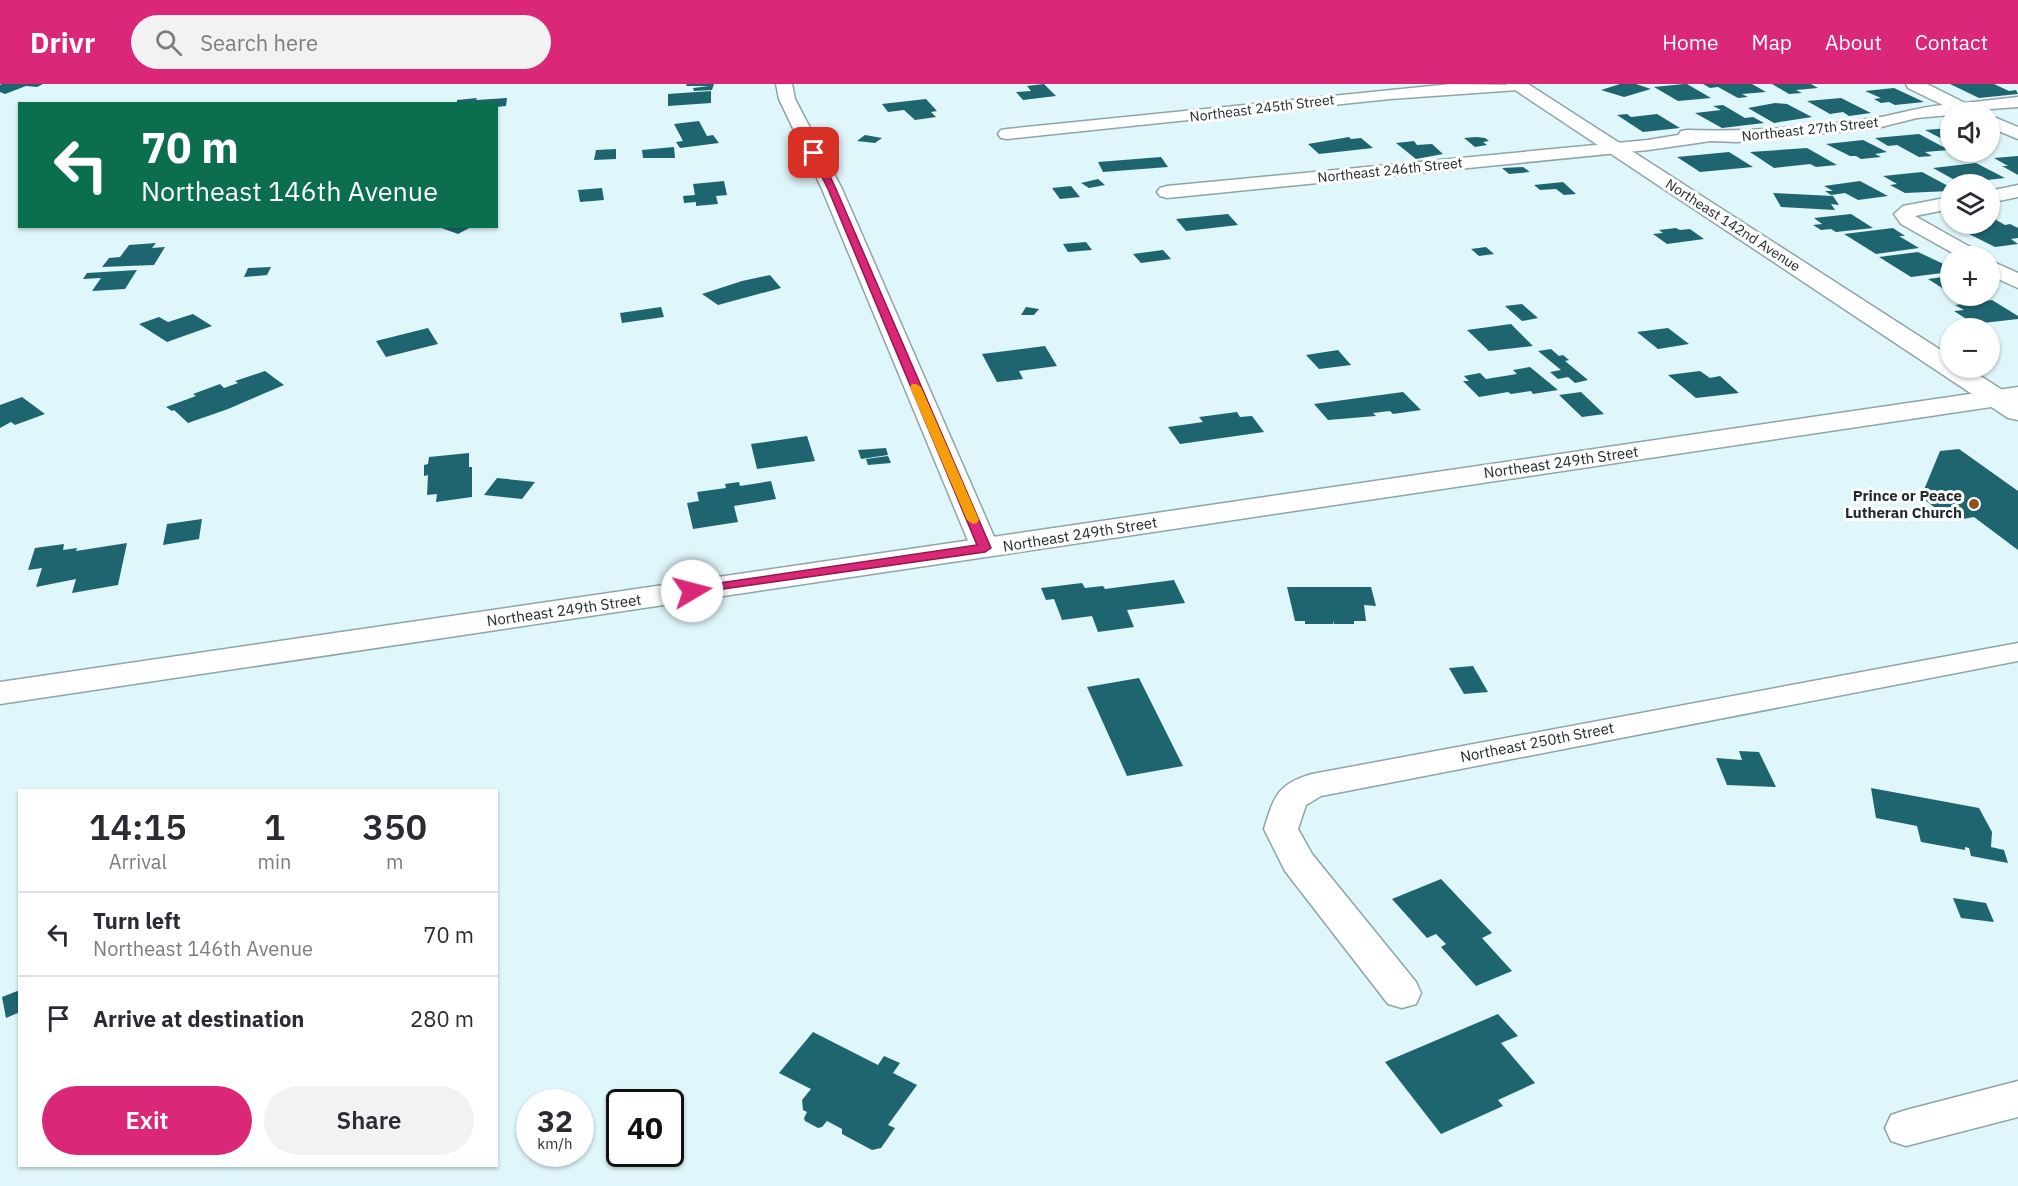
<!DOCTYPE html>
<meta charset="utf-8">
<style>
body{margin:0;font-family:"IBM Plex Sans",sans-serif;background:#f2f2f3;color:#2b2b33;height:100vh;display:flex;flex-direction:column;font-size:22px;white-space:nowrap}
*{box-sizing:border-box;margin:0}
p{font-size:20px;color:#7c7c81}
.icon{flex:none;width:33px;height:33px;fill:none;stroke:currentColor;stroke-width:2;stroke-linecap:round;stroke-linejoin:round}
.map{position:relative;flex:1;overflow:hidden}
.sheet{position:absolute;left:18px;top:705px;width:480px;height:378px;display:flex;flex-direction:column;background:#fff;border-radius:0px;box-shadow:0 2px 4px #0004}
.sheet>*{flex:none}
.guide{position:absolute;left:18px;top:18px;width:480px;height:126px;border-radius:0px;box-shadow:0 2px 4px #0004;background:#0b6e4f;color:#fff;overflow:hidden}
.controls{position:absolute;left:1940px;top:18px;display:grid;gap:12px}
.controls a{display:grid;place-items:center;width:60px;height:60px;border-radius:50%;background:#fff;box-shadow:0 2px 4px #0004;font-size:30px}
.speed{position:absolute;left:516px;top:1005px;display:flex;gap:12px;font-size:30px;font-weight:700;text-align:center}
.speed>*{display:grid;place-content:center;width:78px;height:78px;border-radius:50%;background:#fff;box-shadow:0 2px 4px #0004;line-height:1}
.speed small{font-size:15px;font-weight:400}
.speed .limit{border:3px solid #111;border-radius:9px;background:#fff;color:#111}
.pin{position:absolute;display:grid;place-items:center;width:51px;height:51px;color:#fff;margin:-26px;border-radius:12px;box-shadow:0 3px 9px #0006}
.me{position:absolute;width:66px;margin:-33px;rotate:82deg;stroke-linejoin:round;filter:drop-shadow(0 0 4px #0008)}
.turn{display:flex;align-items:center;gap:21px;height:126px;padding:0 24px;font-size:27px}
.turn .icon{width:78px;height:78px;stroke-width:2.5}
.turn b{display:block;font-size:42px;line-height:51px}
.eta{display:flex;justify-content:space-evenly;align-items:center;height:102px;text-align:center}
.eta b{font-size:36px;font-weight:600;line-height:42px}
.action{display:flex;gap:12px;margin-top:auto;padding:12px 24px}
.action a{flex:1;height:69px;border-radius:36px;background:#db2777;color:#fff;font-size:24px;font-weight:600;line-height:69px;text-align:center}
.action a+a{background:#f2f2f3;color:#2b2b33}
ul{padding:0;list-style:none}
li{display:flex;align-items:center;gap:18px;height:84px;padding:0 24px;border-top:2px solid #e1e1e2}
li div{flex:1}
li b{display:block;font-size:22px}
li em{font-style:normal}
header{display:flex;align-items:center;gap:36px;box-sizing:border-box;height:84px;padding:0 30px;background:#db2777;color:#fff}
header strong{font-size:28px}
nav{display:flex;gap:33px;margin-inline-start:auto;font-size:21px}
.search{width:420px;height:54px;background:#f2f2f3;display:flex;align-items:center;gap:15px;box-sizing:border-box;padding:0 21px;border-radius:33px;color:#7c7c81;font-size:22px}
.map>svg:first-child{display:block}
.building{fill:#1f6570}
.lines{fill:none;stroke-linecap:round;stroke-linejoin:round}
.minor-casing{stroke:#8ea4a7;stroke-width:3}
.tertiary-casing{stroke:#8ea4a7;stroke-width:3}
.secondary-casing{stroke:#8ea4a7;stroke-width:3}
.minor{fill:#fff;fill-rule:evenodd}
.tertiary{fill:#fff;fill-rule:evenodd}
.secondary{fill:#fff;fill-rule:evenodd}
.route{fill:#db2777;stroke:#8e194d;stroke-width:1.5}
.slow{fill:#f59e0b}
.poi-dot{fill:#905317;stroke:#fefefe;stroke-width:2}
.labels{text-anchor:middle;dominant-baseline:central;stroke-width:6;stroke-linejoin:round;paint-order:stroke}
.far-street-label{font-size:14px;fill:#212a2c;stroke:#fefefe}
.street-label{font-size:15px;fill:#212a2c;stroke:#fefefe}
.poi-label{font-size:15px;font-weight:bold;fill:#212a2c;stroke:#fefefe;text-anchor:end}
</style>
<header>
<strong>Drivr</strong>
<div class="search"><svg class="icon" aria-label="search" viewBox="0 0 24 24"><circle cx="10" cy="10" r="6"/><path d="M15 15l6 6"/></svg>Search here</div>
<nav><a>Home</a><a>Map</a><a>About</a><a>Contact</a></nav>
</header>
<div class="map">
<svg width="2018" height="1102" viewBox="0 0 2018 1102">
<rect width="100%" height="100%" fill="#dff6fa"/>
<path class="building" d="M43 0 37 3 26 2 5 10 0 8V1L2 0Z
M687 0H714L712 6 694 7 693 4 709 2H686Z
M1044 0 1056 12 1023 16 1016 8 1031 7 1027 2Z
M1620 0H1636L1651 5 1624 13 1601 6Z
M1684 0H1687L1711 14 1678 17 1654 3Z
M1703 0H1752L1766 8 1742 10 1748 13 1738 14 1718 3 1710 4Z
M1772 0H1811L1818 4 1796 6 1802 9 1789 10Z
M1950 0H1994L2009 7 2016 6 2018 10 1979 14Z
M1894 4 1924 18 1895 21 1889 18 1881 19 1874 15 1881 14 1865 7Z
M711 7V19L668 22V10Z
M477 14 476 16 507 14 506 22 496 23V20H457V16Z
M1841 14 1871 29 1849 32 1843 28 1830 30 1807 17Z
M926 15 937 27 931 28 936 33 915 36 904 26 888 28 882 20Z
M1775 19 1787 20 1812 33 1774 39 1748 24Z
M1723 21 1745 34 1753 33 1764 39 1722 44 1695 29 1721 26 1713 22Z
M1627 30 1631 33 1657 30 1680 44 1643 48 1617 31Z
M699 37 707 52 713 51 719 59 680 64 676 58 683 57 674 40Z
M1950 44V59L1925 46Z
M1919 50 1949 66 1925 68 1932 72 1919 73 1897 61 1888 62 1875 54Z
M865 51 882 54 875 59 857 57Z
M1349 53 1351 55 1361 54 1373 64 1319 70 1308 60Z
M1476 53 1485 54 1489 57 1483 58 1487 61 1475 63 1464 54Z
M1863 56 1887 68 1875 70 1881 73 1861 75 1856 72H1850L1826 60Z
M1414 57 1417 61 1432 60 1443 70 1416 75 1396 59Z
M674 63 675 74H643L642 66Z
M1807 64 1837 81 1816 83 1810 80 1774 84 1750 68Z
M616 65V75L594 76 596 66Z
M1729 68 1753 83 1700 88 1677 73Z
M2018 72V91L2002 82H2008L1994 74Z
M1161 73 1168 83 1103 88 1098 78Z
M1976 79 2005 94 1960 99 1933 84Z
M1523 83 1530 88 1509 90 1502 84Z
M1922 88 1950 103V107L1905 109 1890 101 1897 100 1883 92Z
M1098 95 1105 101 1089 104 1081 99Z
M724 97 727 111 716 112 718 120 696 122V118L684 119 683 112 695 111 693 100Z
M1860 97 1888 112 1858 116 1845 109 1831 111 1825 107H1833L1824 102Z
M1563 98 1576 110 1564 111 1556 105 1540 106 1534 101Z
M1071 102 1080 113 1060 115 1052 104Z
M602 104 604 116 580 118 578 106Z
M1773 109 1833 112 1839 121 1831 120 1835 126 1781 123Z
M1228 130 1238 141 1186 147 1176 135Z
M1851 130 1873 144 1836 148 1831 145 1821 146 1813 141 1822 140 1814 134Z
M1991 133 2005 141 2010 140 2018 144V154L2011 155 2018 160 1995 163 1955 143 1964 142 1960 140H1989Z
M436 142H473L458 150Z
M1676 144 1680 146 1690 145 1704 155 1667 160 1653 150 1663 149 1659 146Z
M1893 144 1905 152H1899L1919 164 1876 170 1844 150Z
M1086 158 1092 166 1068 168 1063 160Z
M156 159 152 164 165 163 154 181 102 183 109 174 120 173 129 161Z
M1486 163 1494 170 1479 172 1471 165Z
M1163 166 1171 175 1141 179 1133 170Z
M1918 168 1950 183V188L1911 193 1879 173Z
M271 183 267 191 244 193 248 184Z
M137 186 125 205 92 207 101 194 83 195 87 189Z
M770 191 781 204 718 221 702 210 742 197Z
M1950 192V209L1928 195Z
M1992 216 2018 232V235L1974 240 1954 227 1964 226 1955 221Z
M1522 220 1538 234 1522 237 1505 222Z
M661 223 664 233 622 239 620 229Z
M1026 223 1039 225 1034 231H1021Z
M193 230 212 242 167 258 139 240 159 233 168 238Z
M1511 240 1533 262 1489 267 1467 246Z
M428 244 438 260 386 273 376 257Z
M1668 244 1689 260 1658 265 1637 248Z
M1045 262 1057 282 1019 287 1023 295 997 298 982 270Z
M1551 265 1559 272 1563 271 1569 276 1565 277 1588 296 1575 299 1568 293 1558 295 1550 288 1561 286 1538 267Z
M1338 266 1351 281 1319 285 1306 271Z
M1530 283 1558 306 1533 310 1531 307 1511 310 1508 308 1479 313 1463 297H1469L1464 292 1480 289 1486 295 1517 290 1513 286Z
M265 287 284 301 228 325 188 339 174 326 172 327 166 323 196 312 193 310 220 300 224 304 238 299 235 297Z
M1700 287 1710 294 1720 292 1739 309 1696 314 1668 291Z
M1403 308 1421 326 1393 330 1390 327 1373 329 1376 332 1328 336 1314 320Z
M1581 308 1604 330 1582 333 1559 311Z
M22 313 45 330 15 341 11 338 0 344V321Z
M1237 328 1240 333 1252 332 1264 348 1180 360 1168 343 1203 338 1199 333Z
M807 352 815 377 757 385 751 360Z
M886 364 888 371 861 375 858 366Z
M1959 365 2018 407V466L1974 433 1963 435 1952 427 1942 429 1921 413 1940 367Z
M469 369V383H472V413L436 418 437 410 427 411 428 391 424 392V381L428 380 429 373Z
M888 372 891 379 868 381 866 375Z
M497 394 535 398 522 415 484 411Z
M771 397 776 415 734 422 738 438 693 445 687 419 699 417 697 408 726 404 725 400 739 398 740 402Z
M202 435 199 455 163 461 167 440Z
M127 459 118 501 72 509 76 495 36 503 42 484 28 486 35 464 64 460 63 466 77 464 76 467Z
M1174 496 1185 519 1127 526 1134 543 1098 548 1092 532 1062 536 1054 515 1046 516 1041 504 1082 499 1085 504 1103 502 1105 505Z
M1287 503H1371L1376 522 1364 521 1366 537H1354V540H1334L1333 537V540H1305V537H1295Z
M1473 582 1488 608 1464 610 1449 584Z
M1139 594 1183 682 1127 692 1087 603Z
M1739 667 1759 668 1776 703 1727 701 1716 674 1742 676Z
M1871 704 1979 724 1992 748 1991 763 2004 766 2008 779 1971 772 1969 764 1965 763V766L1921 758 1917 742 1876 734Z
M1441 795 1492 849 1482 854 1512 887 1476 902 1441 863 1446 860 1436 850 1427 854 1392 815Z
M1953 814 1986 819 1994 838 1961 834Z
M20 906V928L6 934 2 913Z
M1498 930 1518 952 1501 959 1535 999 1498 1016 1503 1022 1441 1050 1385 978Z
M813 948 878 981 884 972 900 979 893 989 917 1001 888 1041 895 1044 881 1064 872 1066 842 1050V1045L827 1037 822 1043 818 1044 805 1037 804 1034 807 1028 803 1026 802 1016 811 1005 779 989Z"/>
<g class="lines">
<defs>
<path id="minor" d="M776 0H792L795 15 842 105 999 464 995 470 985 472 975 470 971 464 822 105 779 15Z
M1451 0 1526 1 1518 6 1390 15 1007 55 1001 54 998 50 1001 46 1007 45Z
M1906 0H1927L1965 19 2018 13V23L1950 28V31L1917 34 1877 44 1737 58 1711 57 1648 66 1167 114 1160 112 1157 108 1160 104 1167 102 1648 56 1678 51 1681 47 1687 46C1749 48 1814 43 1876 34 1898 30 1920 23 1943 21L1908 4Z
M1989 31 2018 43V55L1989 43Z
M2018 101V113L1989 119V107Z
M1950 113V125L1915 132 1979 168 1982 172H1958L1901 140 1894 130 1903 122Z
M1989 176 2018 189V204L1989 191Z
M2018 559V577L1321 712 1306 721 1298 745 1312 770 1416 898 1421 909 1416 920 1402 924 1388 920 1285 787 1264 745C1274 713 1277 700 1312 690Z
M2018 997V1033L1906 1062 1891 1057 1885 1044 1891 1031 1906 1026Z"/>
<path id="tertiary" d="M2018 303V319L0 620V598Z"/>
<path id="secondary" d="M1506 0H1528L1950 272V284H1968L2018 316V336L2008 334Z"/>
</defs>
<use href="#minor" class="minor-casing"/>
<use href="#tertiary" class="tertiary-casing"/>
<use href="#secondary" class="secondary-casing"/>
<use href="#minor" class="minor"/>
<use href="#tertiary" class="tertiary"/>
<use href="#secondary" class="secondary"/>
</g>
<path class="route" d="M811 67 819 69 836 105 991 464 985 468 688 510 686 507 692 503 977 461 828 105 810 69Z"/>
<path class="slow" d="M912 300H916L921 303 979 436 977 439 973 440 967 436 910 303Z"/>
<circle class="poi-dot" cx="1974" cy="420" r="6"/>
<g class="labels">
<g class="far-street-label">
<text transform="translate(1262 24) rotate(-7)">Northeast 245th Street</text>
<text transform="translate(1810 45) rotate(-6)">Northeast 27th Street</text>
<text transform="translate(1390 86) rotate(-6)">Northeast 246th Street</text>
<text transform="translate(1733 141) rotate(33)">Northeast 142nd Avenue</text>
</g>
<g class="street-label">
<text transform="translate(1561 378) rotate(-8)">Northeast 249th Street</text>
<text transform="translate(1080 450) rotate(-9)">Northeast 249th Street</text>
<text transform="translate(564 526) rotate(-8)">Northeast 249th Street</text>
<text transform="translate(1537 658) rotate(-11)">Northeast 250th Street</text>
</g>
<g class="poi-label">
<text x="1962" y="411">Prince or Peace<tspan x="1962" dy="17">Lutheran Church</tspan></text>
</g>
</g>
</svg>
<div class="controls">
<a><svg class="icon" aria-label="sound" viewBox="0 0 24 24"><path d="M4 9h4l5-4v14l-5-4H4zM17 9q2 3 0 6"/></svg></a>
<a><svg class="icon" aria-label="layers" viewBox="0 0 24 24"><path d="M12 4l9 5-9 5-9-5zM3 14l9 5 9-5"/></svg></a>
<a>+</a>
<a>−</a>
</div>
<div class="speed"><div>32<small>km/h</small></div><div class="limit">40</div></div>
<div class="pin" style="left:814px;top:69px;background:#d93025"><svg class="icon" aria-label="arrive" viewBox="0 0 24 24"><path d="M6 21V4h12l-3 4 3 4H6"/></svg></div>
<svg class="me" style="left:692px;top:507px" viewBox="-20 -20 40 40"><circle r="19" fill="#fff"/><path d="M0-13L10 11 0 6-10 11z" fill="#db2777"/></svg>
<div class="guide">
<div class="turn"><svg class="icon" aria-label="left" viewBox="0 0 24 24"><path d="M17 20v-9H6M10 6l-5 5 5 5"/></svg><div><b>70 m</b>Northeast 146th Avenue</div></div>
</div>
<section class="sheet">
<div class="eta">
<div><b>14:15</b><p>Arrival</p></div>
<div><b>1</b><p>min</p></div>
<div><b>350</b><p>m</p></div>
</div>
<ul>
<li><svg class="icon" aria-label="left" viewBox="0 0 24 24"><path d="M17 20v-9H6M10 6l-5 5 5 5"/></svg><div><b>Turn left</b><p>Northeast 146th Avenue</p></div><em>70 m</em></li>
<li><svg class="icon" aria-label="arrive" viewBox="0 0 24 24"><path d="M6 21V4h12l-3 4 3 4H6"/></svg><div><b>Arrive at destination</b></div><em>280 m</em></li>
</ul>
<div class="action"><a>Exit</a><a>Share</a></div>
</section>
</div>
